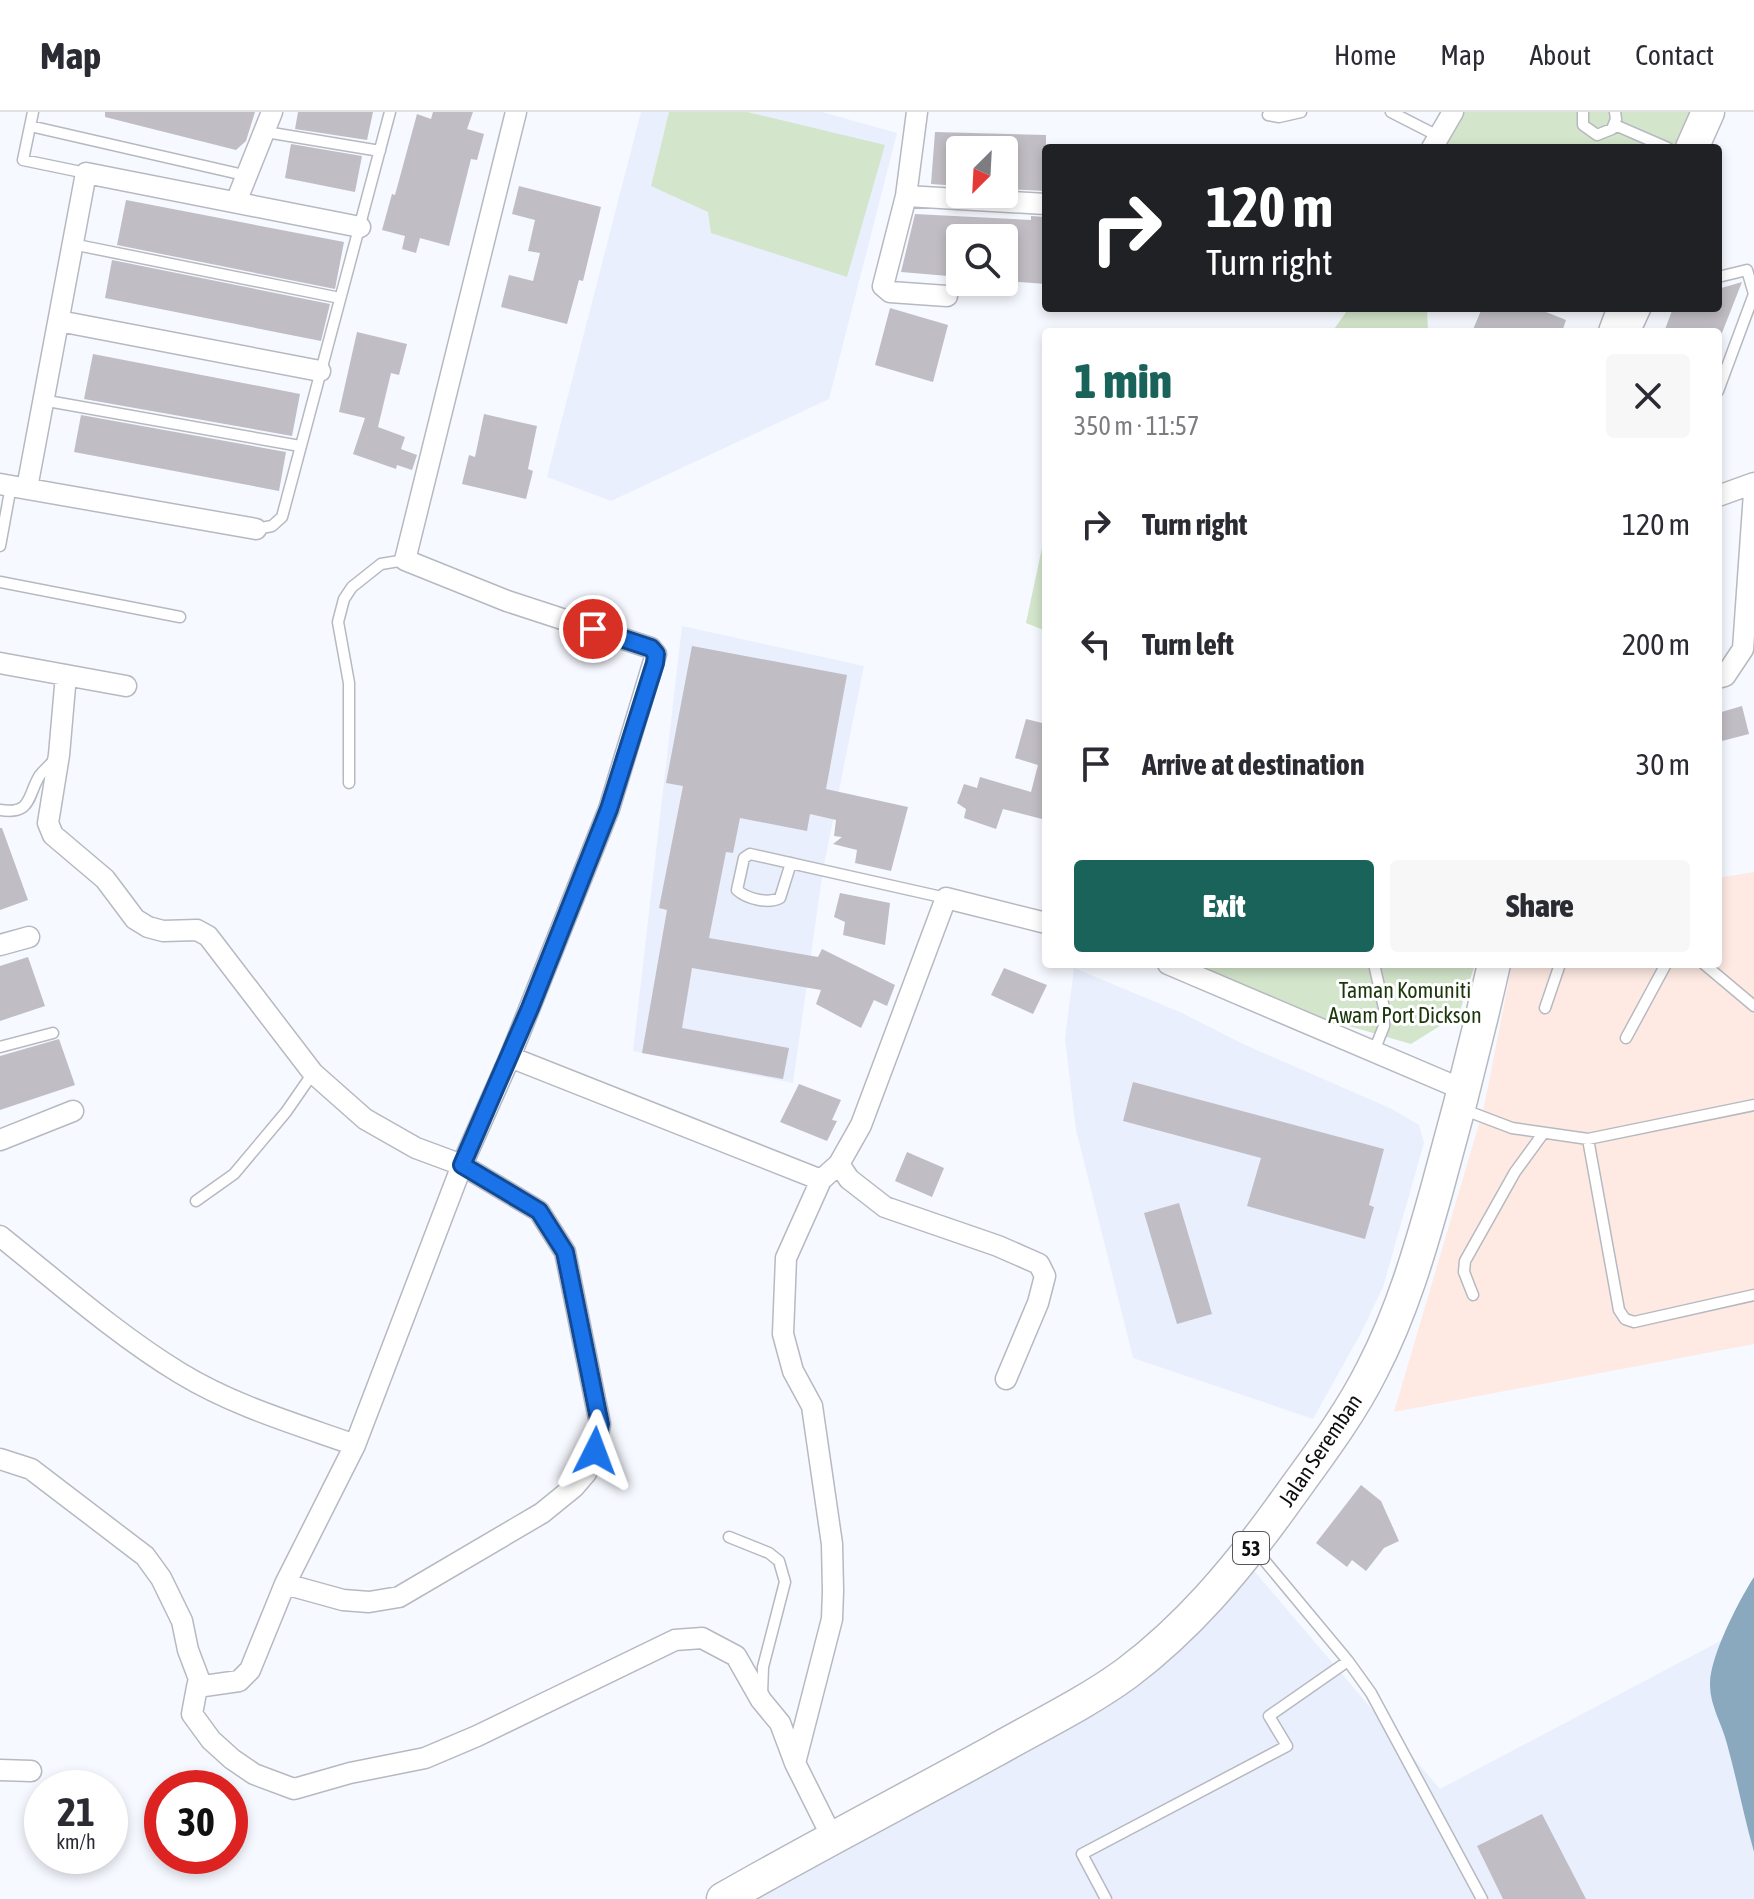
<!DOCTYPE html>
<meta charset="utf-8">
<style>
body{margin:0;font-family:"Asap Condensed",sans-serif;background:#f7f7f7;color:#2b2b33;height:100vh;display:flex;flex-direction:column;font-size:30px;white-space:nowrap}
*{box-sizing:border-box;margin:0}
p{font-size:26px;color:#7c7c81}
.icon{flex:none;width:44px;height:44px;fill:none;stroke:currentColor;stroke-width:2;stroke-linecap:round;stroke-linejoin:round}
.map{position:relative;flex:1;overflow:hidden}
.side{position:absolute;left:1042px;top:216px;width:680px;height:640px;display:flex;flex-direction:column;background:#fff;border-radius:8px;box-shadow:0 4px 12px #0003}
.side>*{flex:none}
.top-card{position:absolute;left:1042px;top:32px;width:680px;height:168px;border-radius:8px;box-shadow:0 4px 12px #0003;background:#202124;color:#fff;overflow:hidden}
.needle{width:52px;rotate:204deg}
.controls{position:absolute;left:946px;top:24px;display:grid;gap:16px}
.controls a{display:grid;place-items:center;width:72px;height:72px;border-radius:8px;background:#fff;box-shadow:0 4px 12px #0003;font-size:40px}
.speed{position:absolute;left:24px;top:1658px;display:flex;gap:16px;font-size:40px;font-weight:700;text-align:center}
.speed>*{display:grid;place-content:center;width:104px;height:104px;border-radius:50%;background:#fff;box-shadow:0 4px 12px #0003;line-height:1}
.speed small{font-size:20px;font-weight:400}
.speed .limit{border:12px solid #d22;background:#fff;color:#111}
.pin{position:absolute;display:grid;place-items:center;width:68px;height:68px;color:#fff;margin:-34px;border:4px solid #fff;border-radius:50%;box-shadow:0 2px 8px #0007}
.me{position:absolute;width:88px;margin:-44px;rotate:3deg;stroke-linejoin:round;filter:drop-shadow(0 0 6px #0008)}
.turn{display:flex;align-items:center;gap:28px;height:168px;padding:0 32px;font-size:36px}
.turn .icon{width:104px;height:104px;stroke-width:2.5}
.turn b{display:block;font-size:56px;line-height:68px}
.round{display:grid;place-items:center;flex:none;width:84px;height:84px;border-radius:8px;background:#f7f7f7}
.overview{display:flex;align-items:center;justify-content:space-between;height:136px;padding:0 32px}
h1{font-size:48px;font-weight:800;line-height:60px;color:#19635a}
.button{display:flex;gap:16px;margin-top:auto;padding:16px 32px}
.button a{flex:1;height:92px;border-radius:8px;background:#19635a;color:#fff;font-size:32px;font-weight:800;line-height:92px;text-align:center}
.button a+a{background:#f7f7f7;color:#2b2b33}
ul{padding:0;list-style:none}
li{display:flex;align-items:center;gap:24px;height:120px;padding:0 32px}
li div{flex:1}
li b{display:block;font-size:30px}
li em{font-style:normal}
header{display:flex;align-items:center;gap:48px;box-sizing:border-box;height:112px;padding:0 40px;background:#fff;border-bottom:2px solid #e1e1e2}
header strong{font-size:38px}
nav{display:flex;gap:44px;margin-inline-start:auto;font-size:28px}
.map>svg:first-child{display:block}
.built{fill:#e9effd}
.medical{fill:#feeae3}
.green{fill:#d3e5cb}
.water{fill:#8aa9bf}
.building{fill:#c1bdc4}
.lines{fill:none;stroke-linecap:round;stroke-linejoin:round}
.service-casing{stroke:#b7b9c0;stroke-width:13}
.minor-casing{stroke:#b7b9c0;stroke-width:23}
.primary-casing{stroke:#b7b9c0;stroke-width:35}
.service{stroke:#fff;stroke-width:10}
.minor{stroke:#fff;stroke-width:20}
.primary{stroke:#fff;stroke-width:32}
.route-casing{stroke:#114b97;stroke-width:20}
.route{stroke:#1a73e8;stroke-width:14}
.labels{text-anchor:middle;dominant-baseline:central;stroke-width:6;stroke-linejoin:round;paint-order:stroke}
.shield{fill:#fff;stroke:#565658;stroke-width:2}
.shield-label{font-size:20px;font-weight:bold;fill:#0d0e10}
.park-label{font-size:22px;fill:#1c370b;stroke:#fff}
.street-label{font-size:22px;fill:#0d0e10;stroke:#fff}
</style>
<header>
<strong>Map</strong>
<nav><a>Home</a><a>Map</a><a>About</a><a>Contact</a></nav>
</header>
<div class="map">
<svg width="1754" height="1787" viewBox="0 0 1754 1787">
<rect width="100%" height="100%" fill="#f6f9ff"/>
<path class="built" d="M641 0H822L897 21 829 287 611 389 547 365Z
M682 514 864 554 823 758 793 971 633 939Z
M1074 856 1182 901 1243 932 1392 997 1419 1013 1424 1031 1383 1175 1361 1221 1313 1307 1133 1246 1076 1018 1065 927Z
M1244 1447 1440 1677 1724 1527 1711 1559 1713 1594 1726 1628 1754 1740V1787H726L1033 1617Z"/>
<path class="medical" d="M1754 760V1232L1394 1300 1484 995 1512 852H1718V766Z"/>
<path class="green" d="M669 0H747L885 33 847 165 711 121 708 100 651 74Z
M1464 0H1700L1684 36H1444Z
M1349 196H1427L1428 220H1332Z
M1046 417V519L1026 511Z
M1182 852H1475L1459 902 1411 932 1328 908Z"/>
<path class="water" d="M1754 1465V1740C1744 1705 1737 1668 1727 1632 1722 1612 1710 1594 1710 1573 1709 1546 1739 1488 1754 1465Z"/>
<path class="building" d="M105 0H255L246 29 236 38 105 5Z
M298 0H373L367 28 295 17Z
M433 0H473L467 17 484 22 477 48 471 47 449 134 420 126 416 141 402 137 405 124 382 118 392 82 395 83 417 2 431 7Z
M935 20 1046 23V79L1004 77V38H960V74L931 72Z
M291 32 362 44 355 80 285 66Z
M519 74 601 95 583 169 579 168 567 212 501 195 509 163 533 169 540 141 528 139 535 108 512 102Z
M126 88 344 130 335 177 117 133Z
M915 102 1031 108V104L1046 105V172L1004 169V126H960V165L901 160Z
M112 148 330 192 321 229 105 186Z
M1742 170 1718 231V220H1664L1673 196H1718V177Z
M890 196 948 213 933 270 875 253Z
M1482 196H1548L1546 200 1566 208 1562 220H1472Z
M357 220 407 232 399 263 391 261 378 315 405 325 401 337 417 343 412 358 397 353 396 357 353 342 365 306 339 300Z
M93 242 300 282 292 324 84 287Z
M484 302 537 314 528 357 533 359 526 387 462 372 469 343 475 345Z
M81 303 286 340 279 379 74 340Z
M692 534 847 563 826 677 908 695 891 759 855 751 857 738 833 732 842 725 834 724 836 708 810 702 807 719 740 706 733 741 726 740 709 826 818 845 822 837 895 873 887 894 874 888 861 916 816 892 821 878 692 856 682 916 789 936 783 967 642 941 667 798 659 796 683 674 666 671Z
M1742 594 1749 622 1718 630V601Z
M1026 607 1046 612V708L1003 697 996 717 964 706 966 697 957 691 964 672 977 676 980 665 1031 680 1038 653 1015 646Z
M0 716H2L28 788 0 798Z
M840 781 890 791 885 833 843 823 845 810 834 805Z
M28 845 45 894 0 909V854Z
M1004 856 1047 873 1033 902 991 883Z
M59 927 75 973 0 998V944Z
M1133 970 1384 1037 1369 1093 1374 1095 1365 1127 1247 1094 1261 1046 1123 1009Z
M799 972 841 988 832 1008 837 1009 827 1029 780 1010Z
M907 1040 944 1056 932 1085 895 1069Z
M1179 1091 1212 1202 1177 1212 1144 1101Z
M1361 1373 1381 1389 1399 1429 1384 1436 1366 1459 1352 1448 1347 1455 1316 1431Z
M1542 1702 1586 1787H1503L1477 1734Z"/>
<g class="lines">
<defs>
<path id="service" d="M33 0 23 48 86 61
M1391 0 1438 24
M1583 0V13L1597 23 1612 17 1616 7 1615 0
M1268 3 1279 5 1301 0
M1615 13 1668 36
M30 14 248 64
M266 20 380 39
M72 132 340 186
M1718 165 1747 158 1754 182 1718 279
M1635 220 1646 196
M42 288 300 334
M256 417 272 414 282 405 390 0
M0 434 11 374
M0 470 180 505
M349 671V571L338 510 344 487 352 475 381 452 405 448
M0 698C33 703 27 683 40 663 44 658 50 653 54 648
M791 751 780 786C768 792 747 787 737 778L744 746 750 742 946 786
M1374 852 1384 896V914L1374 939
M1704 852 1754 894
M1545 896 1560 852
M1626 926 1666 852
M0 935 53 921
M1462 997 1512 1016 1588 1027 1754 993
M1588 1027 1619 1198 1625 1207 1634 1210 1754 1183
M196 1089 234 1062 286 1000 313 961
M1473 1183 1464 1160 1465 1149 1515 1060 1542 1023
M729 1425 769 1441 779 1449 785 1470 763 1555 762 1582
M1254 1436 1348 1549 1371 1581 1482 1787
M1106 1787 1082 1742 1287 1634 1269 1604 1348 1549"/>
<path id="minor" d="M917 0 906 84 883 174 890 180 947 184
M1432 36 1453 0
M906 84 1046 92
M236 90 272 0
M59 209 320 259
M0 372 256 417
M27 376 86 61 360 115
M1718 384 1754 371
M0 551 126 574
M66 563 59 643 48 711 53 723 105 767 135 807 148 815 163 819 197 818 208 824 313 961 365 1007 416 1036 462 1053 539 1099 565 1140 600 1312 595 1339 586 1361 574 1375 542 1401 399 1485 369 1490 343 1488 285 1472
M1718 566 1725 564 1743 537 1754 381
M0 833 29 825
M1168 852 1464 978
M510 945 821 1068
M0 1028 73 999
M839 1052 849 1067 885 1095 998 1134 1039 1152 1045 1164 1038 1191 1006 1267
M0 1124C59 1171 116 1222 180 1261 234 1294 296 1312 355 1333
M0 1347 31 1357 145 1444 161 1466 182 1509 188 1538 199 1567 197 1575 239 1569 250 1558 285 1472 355 1333 462 1053 510 945 609 697 656 542 651 536 507 489 405 448 516 0
M197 1575 192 1602 211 1628 232 1647 254 1662 294 1677 350 1661 425 1646 477 1624 675 1528 702 1526 736 1544 761 1588 780 1611 795 1651 832 1725
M795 1651 832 1507 833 1479 832 1432 812 1294 793 1259 783 1222 786 1146 821 1068 839 1052 861 1013 946 786 1046 811
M0 1658 31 1659"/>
<path id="primary" d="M1692 36 1708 0
M1615 220 1624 196
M723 1787C812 1736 903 1689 994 1639 1038 1614 1086 1591 1127 1561 1188 1515 1235 1459 1280 1397 1312 1352 1347 1308 1372 1258 1402 1200 1420 1138 1437 1077 1458 1002 1477 927 1494 852"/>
</defs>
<use href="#service" class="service-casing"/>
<use href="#minor" class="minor-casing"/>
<use href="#primary" class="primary-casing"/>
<use href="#service" class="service"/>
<use href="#minor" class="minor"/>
<use href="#primary" class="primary"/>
</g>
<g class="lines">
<defs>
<path id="route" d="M593 517 651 536 656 542 655 551 609 697 530 896 462 1053 539 1099 565 1140 600 1312 595 1339"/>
</defs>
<use href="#route" class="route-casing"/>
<use href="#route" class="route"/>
</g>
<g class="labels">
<rect class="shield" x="1233" y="1420" width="36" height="32" rx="6"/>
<g class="shield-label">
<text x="1251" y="1436">53</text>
</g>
<g class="park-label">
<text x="1405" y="878">Taman Komuniti<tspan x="1405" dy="25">Awam Port Dickson</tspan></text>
</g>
<g class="street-label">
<text transform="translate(1320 1338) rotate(-56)">Jalan Seremban</text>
</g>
</g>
</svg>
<div class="controls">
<a><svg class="needle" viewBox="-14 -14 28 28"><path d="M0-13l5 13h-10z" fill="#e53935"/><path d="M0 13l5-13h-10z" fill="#7c7c81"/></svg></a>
<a><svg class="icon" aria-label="search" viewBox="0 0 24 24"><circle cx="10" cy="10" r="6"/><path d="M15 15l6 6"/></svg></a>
</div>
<div class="speed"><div>21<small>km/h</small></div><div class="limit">30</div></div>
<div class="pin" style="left:593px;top:517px;background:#d93025"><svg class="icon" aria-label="arrive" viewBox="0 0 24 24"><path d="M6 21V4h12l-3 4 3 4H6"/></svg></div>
<svg class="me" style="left:595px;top:1339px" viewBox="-20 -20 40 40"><path d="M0-17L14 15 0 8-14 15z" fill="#1a73e8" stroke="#fff" stroke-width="4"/></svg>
<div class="top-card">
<div class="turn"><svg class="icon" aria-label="right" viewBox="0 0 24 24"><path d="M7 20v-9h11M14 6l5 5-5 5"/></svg><div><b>120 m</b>Turn right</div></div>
</div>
<section class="side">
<div class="overview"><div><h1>1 min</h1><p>350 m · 11:57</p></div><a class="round"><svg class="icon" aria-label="close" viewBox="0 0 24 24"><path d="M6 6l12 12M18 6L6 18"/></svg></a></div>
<ul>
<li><svg class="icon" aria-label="right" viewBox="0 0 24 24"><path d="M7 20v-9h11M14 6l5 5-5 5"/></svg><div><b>Turn right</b></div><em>120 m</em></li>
<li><svg class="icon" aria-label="left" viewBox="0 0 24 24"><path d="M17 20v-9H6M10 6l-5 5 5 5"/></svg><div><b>Turn left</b></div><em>200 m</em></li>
<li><svg class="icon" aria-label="arrive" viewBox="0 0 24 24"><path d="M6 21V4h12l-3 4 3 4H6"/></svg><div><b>Arrive at destination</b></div><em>30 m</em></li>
</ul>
<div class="button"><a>Exit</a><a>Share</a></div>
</section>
</div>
